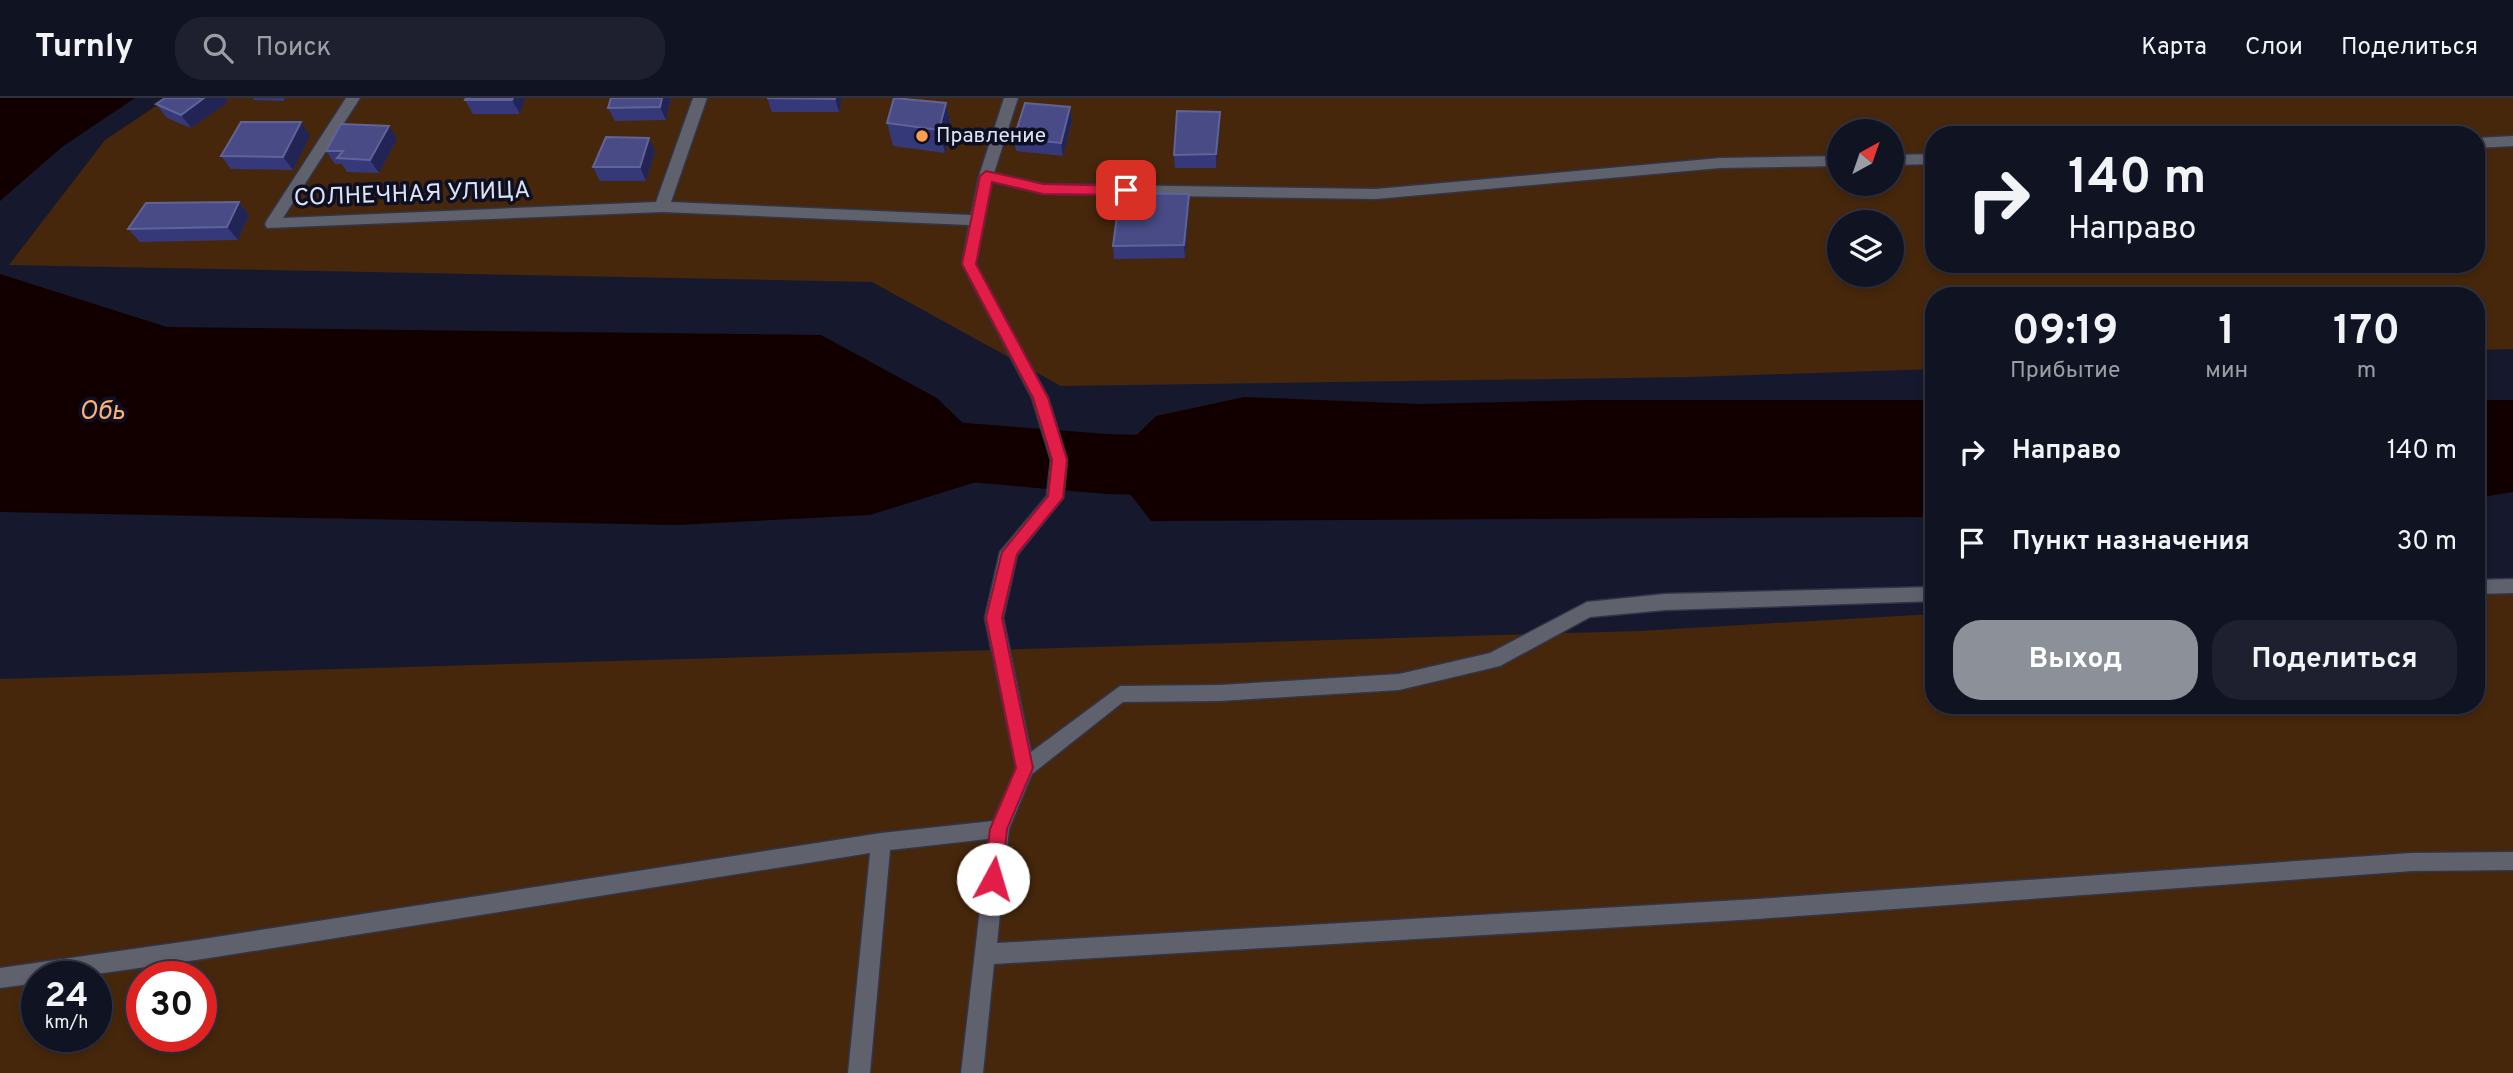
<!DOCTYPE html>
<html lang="ru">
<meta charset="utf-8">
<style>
body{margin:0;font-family:Overpass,sans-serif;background:#1e202f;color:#f1f3f6;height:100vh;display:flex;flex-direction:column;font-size:26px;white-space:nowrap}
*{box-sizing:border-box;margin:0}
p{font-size:23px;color:#9c9ea5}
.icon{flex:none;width:38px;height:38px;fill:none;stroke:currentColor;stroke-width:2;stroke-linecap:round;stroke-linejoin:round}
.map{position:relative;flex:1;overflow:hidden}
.panel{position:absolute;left:1925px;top:189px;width:560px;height:427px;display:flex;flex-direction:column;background:#101322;border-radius:28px;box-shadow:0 4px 10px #0003,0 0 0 2px #303240}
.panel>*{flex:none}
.hud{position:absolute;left:1925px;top:28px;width:560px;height:147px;border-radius:28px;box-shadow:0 4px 10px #0003,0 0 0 2px #303240;background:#101322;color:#f1f3f6;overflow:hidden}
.needle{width:46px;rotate:40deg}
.tools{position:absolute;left:1827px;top:21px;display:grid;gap:14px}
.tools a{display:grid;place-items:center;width:77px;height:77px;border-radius:50%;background:#101322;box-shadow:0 4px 10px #0003,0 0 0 2px #303240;font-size:35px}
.speed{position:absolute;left:21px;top:863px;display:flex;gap:14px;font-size:35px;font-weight:700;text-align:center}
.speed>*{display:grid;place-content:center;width:91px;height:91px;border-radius:50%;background:#101322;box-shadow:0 4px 10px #0003,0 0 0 2px #303240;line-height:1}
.speed small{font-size:18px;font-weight:400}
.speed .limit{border:10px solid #d22;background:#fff;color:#111}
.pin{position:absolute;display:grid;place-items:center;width:60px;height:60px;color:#fff;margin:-30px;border-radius:14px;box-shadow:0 4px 10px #0006}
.me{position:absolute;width:77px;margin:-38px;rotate:6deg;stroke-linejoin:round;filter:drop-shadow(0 0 5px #0008)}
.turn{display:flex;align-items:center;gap:24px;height:147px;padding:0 28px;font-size:32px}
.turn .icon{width:91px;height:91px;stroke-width:2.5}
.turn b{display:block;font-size:49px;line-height:60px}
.eta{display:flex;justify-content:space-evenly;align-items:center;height:119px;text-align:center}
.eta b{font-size:42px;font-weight:700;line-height:49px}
.primary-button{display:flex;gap:14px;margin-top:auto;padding:14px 28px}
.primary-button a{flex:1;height:80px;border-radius:28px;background:#8c9099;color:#fff;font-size:28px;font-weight:700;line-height:80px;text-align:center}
.primary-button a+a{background:#1e202f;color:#f1f3f6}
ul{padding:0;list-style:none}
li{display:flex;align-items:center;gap:21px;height:91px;padding:0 28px}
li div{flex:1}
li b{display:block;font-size:26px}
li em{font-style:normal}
header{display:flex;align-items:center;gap:42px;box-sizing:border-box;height:98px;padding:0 35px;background:#101322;border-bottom:2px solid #303240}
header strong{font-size:33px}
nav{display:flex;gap:38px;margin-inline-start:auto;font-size:24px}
.search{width:490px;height:63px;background:#1e202f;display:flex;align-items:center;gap:18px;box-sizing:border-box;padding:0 24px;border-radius:28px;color:#9c9ea5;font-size:26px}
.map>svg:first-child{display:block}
.green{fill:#46270b;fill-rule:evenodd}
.water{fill:#120000}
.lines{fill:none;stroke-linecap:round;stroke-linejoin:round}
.river{fill:#120000;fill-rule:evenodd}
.street-casing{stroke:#323548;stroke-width:3}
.street{fill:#5f616d;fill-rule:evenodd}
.wall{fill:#363979}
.shaded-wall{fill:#212455}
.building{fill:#484b86;stroke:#606397;stroke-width:2}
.route{fill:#e11d48;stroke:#92132f;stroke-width:2}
.poi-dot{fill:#fb9e50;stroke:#0d0f23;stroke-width:2.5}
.labels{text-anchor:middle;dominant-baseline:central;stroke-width:7;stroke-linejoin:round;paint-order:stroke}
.far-poi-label{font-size:21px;fill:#dfe2f1;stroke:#0d0f23;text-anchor:start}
.street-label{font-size:24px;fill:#dfe2f1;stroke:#0d0f23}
.water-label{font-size:26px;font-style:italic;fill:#fbb175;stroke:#0d0f23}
</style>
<header>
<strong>Turnly</strong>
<div class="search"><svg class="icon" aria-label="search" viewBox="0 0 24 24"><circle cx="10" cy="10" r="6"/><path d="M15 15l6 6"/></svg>Поиск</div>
<nav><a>Карта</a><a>Слои</a><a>Поделиться</a></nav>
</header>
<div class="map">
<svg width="2513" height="975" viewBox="0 0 2513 975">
<rect width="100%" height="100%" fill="#16192d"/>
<path class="green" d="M168 0H2513V251L2476 252V198H1934V271L1691 279 1061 288 872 184 9 167 105 42ZM1839 33H1892V86H1839ZM1934 37H2476V166H1934ZM1839 124H1892V177H1839Z
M2513 489V975H0V581L1639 533 1934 516V607H2476V490ZM37 878H96V938H37ZM142 878H201V938H142Z"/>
<path class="water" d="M0 0H135L62 49 0 103Z
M0 176 167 229 821 237 937 300 1012 373 870 417 677 427 0 414Z
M1244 299 1421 306 1588 302H1934V419L1151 423 1107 366 1156 318Z
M2476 302H2513V394L2476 400Z"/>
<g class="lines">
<path class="river" d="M887 319 1107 336 1215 339 1241 348 1252 369 1241 390 1215 399 1107 396 887 377 861 369 850 348 861 327Z"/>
<defs>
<path id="street" d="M346 0H360L283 120 656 104 693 0H707L671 104 971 117 979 78 1004 0H1018L994 75 1043 86 1376 91 1720 60 1839 58V68L1720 70 1376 101 1043 96 992 84 976 166 1048 300 1067 362 1063 400 1017 457 1003 520 1031 654 1120 588 1220 587 1399 576 1490 555 1587 504 1665 496 1934 489V503L1665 512 1590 519 1500 568 1399 592 1220 603 1123 604 1032 676 1009 731 997 845 1757 801 2412 755 2513 754V772L2412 773 1757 821 994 866 983 975H961L988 741 890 752 870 975H848L870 755 203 861 82 878H37V885L0 890V870L203 841 881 735 993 723 1016 670 985 520 1000 454 1047 398 1051 362 1032 300 962 166 969 127 662 114 267 130 265 126 267 122Z
M2513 38V48L2476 50V40Z
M1934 56V66L1892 67V57Z
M2513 481V495L2476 496V482Z"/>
</defs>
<use href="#street" class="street-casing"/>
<use href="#street" class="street"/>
</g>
<path class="wall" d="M165 0H226L228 4 191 30 167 20 156 6Z
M253 0H285L283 3 254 2Z
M466 0H525L520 16H473L465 2Z
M671 0 666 22 615 23 608 10Z
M767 0H842L839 14H772Z
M946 5 951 28 945 55 893 48 887 25Z
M1070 9 1072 23 1063 58 1016 53 1014 40Z
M1220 14V28L1216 70H1175L1174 57Z
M310 38 293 72 231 71 221 58Z
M649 40 655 53 646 83H600L593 69Z
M397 41 379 75 347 74 342 66H335L326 53Z
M239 104 249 117 238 142 140 144 128 131Z
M1189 109 1185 160 1114 161 1113 148Z"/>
<path class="shaded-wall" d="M204 0H226L228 4 191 30 181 17Z
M513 0H525L520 16 512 2Z
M662 0H671L666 22 660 9Z
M835 0H842L839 14 835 1Z
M946 5 951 28 945 55 939 32Z
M1070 9 1072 23 1063 58 1061 45Z
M1220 14V28L1216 70V56Z
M301 24 310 38 293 72 283 59Z
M389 28 397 41 379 75 370 62Z
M649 40 655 53 646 83 640 69Z
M1189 96V109L1185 160 1184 147Z
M239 104 249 117 238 142 227 129Z"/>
<path class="building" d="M165 0H204L181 17 156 6Z
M466 0H513L512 2H465Z
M611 0H662L660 9 608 10Z
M767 0H835V1Z
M894 0 946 5 939 32 887 25Z
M1025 5 1070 9 1061 45 1014 40Z
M1177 13 1220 14 1216 56 1174 57Z
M241 24H301L283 59 221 58Z
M341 26 389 28 370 62 337 60 343 53H326Z
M606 39 649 40 640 69H593Z
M1120 95 1189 96 1184 147 1113 148Z
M239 104 227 129 128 131 146 105Z"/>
<path class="route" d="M986 73 1043 86 1126 88 1133 92 1126 97 1043 96 992 84 976 166 1048 300 1067 362 1063 400 1017 456 1002 520 1033 670 1007 731 1002 781 999 787 993 789 987 787 984 781 990 731 1016 670 986 520 1002 454 1048 398 1052 362 1033 300 962 166 980 78Z"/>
<circle class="poi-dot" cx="922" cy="38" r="7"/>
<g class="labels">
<g class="far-poi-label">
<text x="936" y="38">Правление</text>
</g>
<g class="street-label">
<text transform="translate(412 97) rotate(-2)">СОЛНЕЧНАЯ УЛИЦА</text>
</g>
<g class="water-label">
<text x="102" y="314">Обь</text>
</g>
</g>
</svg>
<div class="tools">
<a><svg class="needle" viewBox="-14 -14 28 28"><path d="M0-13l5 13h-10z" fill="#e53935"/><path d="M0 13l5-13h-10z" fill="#9c9ea5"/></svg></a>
<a><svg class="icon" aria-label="layers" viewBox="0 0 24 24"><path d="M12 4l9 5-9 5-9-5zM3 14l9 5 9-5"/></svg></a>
</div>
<div class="speed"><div>24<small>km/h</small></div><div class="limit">30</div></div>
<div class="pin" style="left:1126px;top:92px;background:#d93025"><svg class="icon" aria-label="arrive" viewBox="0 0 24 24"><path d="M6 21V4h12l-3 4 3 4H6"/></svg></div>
<svg class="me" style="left:993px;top:781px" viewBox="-20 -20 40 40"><circle r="19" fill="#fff"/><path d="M0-13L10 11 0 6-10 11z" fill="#e11d48"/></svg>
<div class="hud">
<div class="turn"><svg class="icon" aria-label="right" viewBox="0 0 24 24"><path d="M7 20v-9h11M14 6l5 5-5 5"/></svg><div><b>140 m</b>Направо</div></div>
</div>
<section class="panel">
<div class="eta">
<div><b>09:19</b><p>Прибытие</p></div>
<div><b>1</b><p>мин</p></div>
<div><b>170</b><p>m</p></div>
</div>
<ul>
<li><svg class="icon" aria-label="right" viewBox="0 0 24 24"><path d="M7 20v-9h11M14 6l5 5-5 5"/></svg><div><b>Направо</b></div><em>140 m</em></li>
<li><svg class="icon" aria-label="arrive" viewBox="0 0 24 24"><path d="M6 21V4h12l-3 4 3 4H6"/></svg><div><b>Пункт назначения</b></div><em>30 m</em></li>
</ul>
<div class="primary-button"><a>Выход</a><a>Поделиться</a></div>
</section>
</div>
